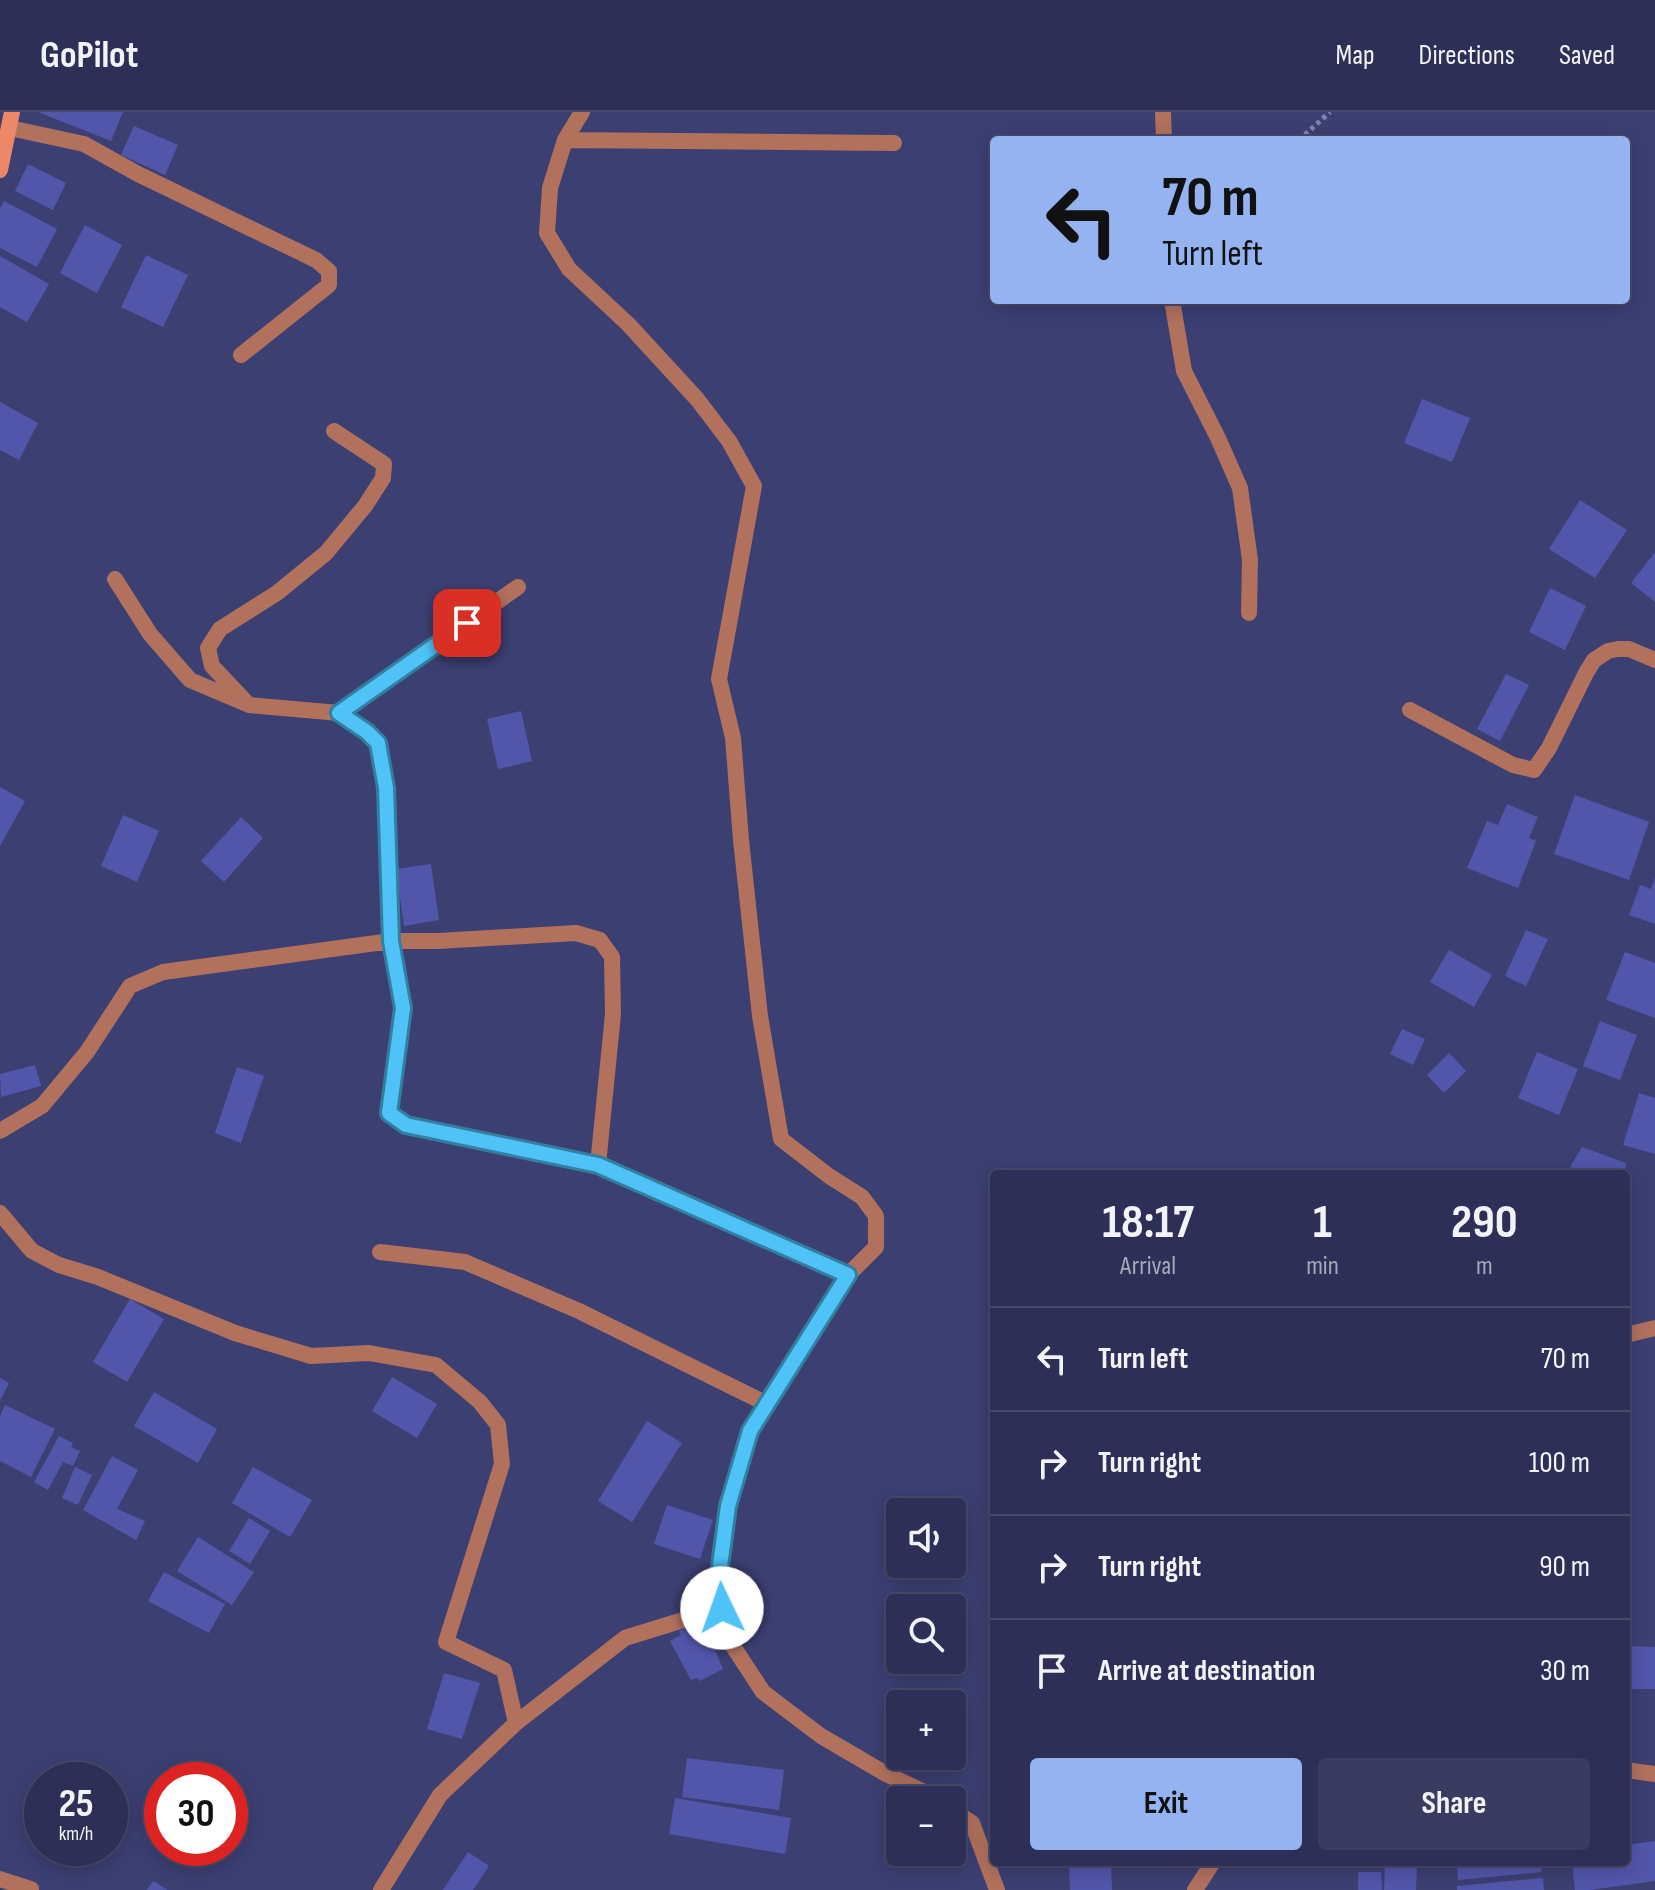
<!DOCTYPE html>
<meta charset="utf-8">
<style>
body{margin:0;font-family:"Sofia Sans Condensed",sans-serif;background:#393b60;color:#f1f3f6;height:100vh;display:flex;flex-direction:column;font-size:30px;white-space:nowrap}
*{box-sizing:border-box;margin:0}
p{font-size:26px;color:#a7a9b9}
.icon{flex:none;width:44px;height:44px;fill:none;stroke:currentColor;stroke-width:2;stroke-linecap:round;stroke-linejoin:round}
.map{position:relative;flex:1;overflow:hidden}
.sheet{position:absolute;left:990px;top:1058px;width:640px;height:696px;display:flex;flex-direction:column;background:#2d2f56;border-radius:8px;box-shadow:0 4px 20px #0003,0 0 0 2px #484a6c}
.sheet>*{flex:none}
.hud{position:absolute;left:990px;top:24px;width:640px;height:168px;border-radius:8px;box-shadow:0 4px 20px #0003,0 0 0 2px #484a6c;background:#95b2f1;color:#111;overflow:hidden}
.tools{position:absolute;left:886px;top:1386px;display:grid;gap:16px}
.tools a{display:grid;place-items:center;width:80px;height:80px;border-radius:8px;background:#2d2f56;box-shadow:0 4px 20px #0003,0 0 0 2px #484a6c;font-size:40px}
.speed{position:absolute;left:24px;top:1650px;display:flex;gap:16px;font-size:40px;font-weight:700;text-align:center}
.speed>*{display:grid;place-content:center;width:104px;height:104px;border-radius:50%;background:#2d2f56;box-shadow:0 4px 20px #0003,0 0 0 2px #484a6c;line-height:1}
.speed small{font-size:20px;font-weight:400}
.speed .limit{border:12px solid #d22;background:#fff;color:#111}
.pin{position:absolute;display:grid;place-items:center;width:68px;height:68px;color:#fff;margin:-34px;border-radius:16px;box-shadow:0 4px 12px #0006}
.me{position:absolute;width:88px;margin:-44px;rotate:357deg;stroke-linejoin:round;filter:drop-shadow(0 0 6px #0008)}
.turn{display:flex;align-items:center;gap:28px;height:168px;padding:0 40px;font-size:36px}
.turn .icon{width:104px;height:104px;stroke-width:2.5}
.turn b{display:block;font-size:56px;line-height:68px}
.eta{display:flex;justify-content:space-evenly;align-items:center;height:136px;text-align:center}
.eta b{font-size:48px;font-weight:700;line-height:56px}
.action{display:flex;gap:16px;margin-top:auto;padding:16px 40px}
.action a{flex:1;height:92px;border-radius:8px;background:#95b2f1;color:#111;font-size:32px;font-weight:700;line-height:92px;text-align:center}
.action a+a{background:#393b60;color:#f1f3f6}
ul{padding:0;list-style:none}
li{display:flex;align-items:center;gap:24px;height:104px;padding:0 40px;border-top:2px solid #484a6c}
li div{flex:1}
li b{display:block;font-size:30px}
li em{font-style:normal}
header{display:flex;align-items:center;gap:48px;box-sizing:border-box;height:112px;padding:0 40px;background:#2d2f56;border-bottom:2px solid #484a6c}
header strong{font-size:38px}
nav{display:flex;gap:44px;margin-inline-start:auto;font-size:28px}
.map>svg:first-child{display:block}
.building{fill:#5256ab}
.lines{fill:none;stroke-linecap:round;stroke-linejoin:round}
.path{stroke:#8386ac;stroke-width:5;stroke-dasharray:4 4;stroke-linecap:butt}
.street{stroke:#b1715d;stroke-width:16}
.secondary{stroke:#ec8767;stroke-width:16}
.route-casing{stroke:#337fa1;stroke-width:20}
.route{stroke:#4fc3f7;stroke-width:14}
</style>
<header>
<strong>GoPilot</strong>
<nav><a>Map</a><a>Directions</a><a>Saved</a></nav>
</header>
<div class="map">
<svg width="1655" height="1778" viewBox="0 0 1655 1778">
<rect width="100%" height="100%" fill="#3c3f72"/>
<path class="building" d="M38 0H123L111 29Z
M134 14 178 33 165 63 121 43Z
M28 52 66 71 53 98 15 79Z
M4 89 57 117 37 155 0 136V97Z
M85 113 122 133 97 181 60 161Z
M146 143 188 163 163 215 121 195Z
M0 144 49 172 27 210 0 195Z
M1422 287 1470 306 1452 350 1404 331Z
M0 290 38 311 19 348 0 338Z
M1580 388 1627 418 1595 466 1549 437Z
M1655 440V490L1631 471Z
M1550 476 1586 494 1565 538 1529 520Z
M1506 562 1529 573 1500 629 1477 617Z
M521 599 532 649 498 657 487 607Z
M0 675 25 689 0 734Z
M1575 683 1649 710 1629 768 1554 742Z
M1507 692 1538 705 1529 726 1536 729 1518 776 1467 756 1487 709 1498 713Z
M123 703 159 719 137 770 101 754Z
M241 705 263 726 224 770 201 749Z
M431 752 439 808 404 814 396 757Z
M1655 766V812L1629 803 1640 773 1651 777Z
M1526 818 1548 827 1526 874 1505 864Z
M1449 838 1492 863 1474 895 1430 870Z
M1625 840 1655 851V906L1606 888Z
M1600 909 1637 923 1620 968 1583 954Z
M1402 917 1425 927 1413 953 1390 942Z
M1537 940 1578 957 1559 1003 1518 986Z
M1449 941 1466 959 1444 981 1427 963Z
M35 953 41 974 1 985 0 962Z
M237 955 264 964 241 1031 215 1021Z
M1639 981 1655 986V1042L1623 1033Z
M1582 1035 1626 1051 1625 1062H1585V1059L1570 1055Z
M130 1187 164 1207 127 1270 93 1250Z
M392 1265 437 1292 417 1326 372 1299Z
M0 1266 9 1271 0 1289Z
M154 1280 217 1317 198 1351 134 1314Z
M5 1293 55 1317 31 1365 0 1349V1304Z
M647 1309 682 1331 632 1410 598 1389Z
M59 1324 73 1331 71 1335 80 1339 73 1354 63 1350 48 1378 34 1370Z
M112 1344 138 1358 117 1397 145 1409 136 1428 83 1398Z
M75 1355 92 1363 78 1393 62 1386Z
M253 1355 312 1388 290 1425 232 1391Z
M667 1393 713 1408 700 1447 654 1432Z
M249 1406 270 1419 250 1452 229 1439Z
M198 1425 254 1460 232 1493 177 1459Z
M164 1460 225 1492 209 1521 148 1489Z
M702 1507 723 1557 700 1569 698 1566 691 1568 670 1529 681 1523 679 1519Z
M1626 1534 1655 1535V1577H1626Z
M444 1561 480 1571 462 1627 427 1617Z
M687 1646 784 1658 779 1698 682 1685Z
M675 1686 791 1706 785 1742 669 1722Z
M1655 1729V1769L1590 1778H1575L1572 1750H1626V1733Z
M468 1740 489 1754 473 1778H443Z
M1069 1750H1111L1112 1778H1070Z
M1457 1750H1541L1542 1760 1458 1768Z
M1385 1751 1417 1753 1416 1778H1384Z
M1358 1760H1381L1382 1778H1358Z
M1543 1766 1544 1778H1457V1774Z
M153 1769 168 1778H147Z"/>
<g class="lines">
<path class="path" d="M1299 28 1330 0"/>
<path class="street" d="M582 0 565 28 550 76 547 121 569 157 628 212 697 287 729 329 754 374 719 567 733 626 741 728 760 904 781 1027 829 1064 862 1085 876 1104V1135L848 1163 750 1319 728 1394 717 1477 727 1525 763 1580 821 1624 886 1662 922 1679 936 1688
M1163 0 1164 28
M10 16 84 32 138 62 316 148 329 159V173L241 243
M565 28 894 31
M1172 188 1184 259 1218 326 1240 376 1250 448 1249 501
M115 467 150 522 190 568 249 593 339 601 367 620 378 631 386 676 391 829 403 896 389 1001 406 1013 598 1053 848 1163
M245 589 212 554 208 536 220 517 277 481 326 441 365 394 383 366 384 352 334 319
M1410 598 1513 653 1534 658 1549 636 1586 561 1594 548 1608 539 1618 537H1629L1655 548
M339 601 518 475
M0 1019 42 994 87 940 130 874 163 860 391 829H439L576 821 600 828 612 845 613 902 598 1053
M0 1101 32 1139 59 1153 98 1165 235 1221 311 1244 369 1241 436 1253 480 1290 498 1313 502 1352 446 1530 504 1558 516 1611 625 1526 722 1496
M380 1140 465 1150 579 1199 767 1292
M1626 1223 1655 1216
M1626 1658 1655 1662
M952 1698 972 1711 997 1778
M0 1767 31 1777
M381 1778 440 1683 516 1611
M1195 1778 1213 1750"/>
<path class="secondary" d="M0 58 12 0"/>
</g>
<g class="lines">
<defs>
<path id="route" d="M467 511 339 601 367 620 378 631 386 676 391 829 403 896 389 1001 406 1013 598 1053 848 1163 750 1319 728 1394 717 1477 722 1496"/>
</defs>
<use href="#route" class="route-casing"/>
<use href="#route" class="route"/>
</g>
</svg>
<div class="tools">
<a><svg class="icon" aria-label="sound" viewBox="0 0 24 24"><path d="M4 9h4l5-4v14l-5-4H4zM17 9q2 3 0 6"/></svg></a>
<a><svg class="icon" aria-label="search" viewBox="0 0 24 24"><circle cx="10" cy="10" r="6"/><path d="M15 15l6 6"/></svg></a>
<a>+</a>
<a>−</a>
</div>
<div class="speed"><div>25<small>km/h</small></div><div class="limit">30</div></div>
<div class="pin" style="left:467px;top:511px;background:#d93025"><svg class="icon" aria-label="arrive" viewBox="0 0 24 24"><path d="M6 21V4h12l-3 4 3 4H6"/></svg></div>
<svg class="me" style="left:722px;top:1496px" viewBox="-20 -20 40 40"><circle r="19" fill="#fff"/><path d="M0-13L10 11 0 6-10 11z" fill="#4fc3f7"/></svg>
<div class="hud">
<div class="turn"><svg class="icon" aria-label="left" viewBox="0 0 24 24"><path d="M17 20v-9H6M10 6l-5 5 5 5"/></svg><div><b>70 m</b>Turn left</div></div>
</div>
<section class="sheet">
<div class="eta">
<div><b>18:17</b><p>Arrival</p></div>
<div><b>1</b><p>min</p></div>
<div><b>290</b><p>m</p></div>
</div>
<ul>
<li><svg class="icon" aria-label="left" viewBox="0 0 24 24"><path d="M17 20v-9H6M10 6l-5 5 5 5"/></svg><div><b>Turn left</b></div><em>70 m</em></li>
<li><svg class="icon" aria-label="right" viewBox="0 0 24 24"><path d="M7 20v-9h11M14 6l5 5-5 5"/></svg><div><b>Turn right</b></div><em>100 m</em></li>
<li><svg class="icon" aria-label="right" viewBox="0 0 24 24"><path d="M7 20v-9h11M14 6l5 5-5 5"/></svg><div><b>Turn right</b></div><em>90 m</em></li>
<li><svg class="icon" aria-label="arrive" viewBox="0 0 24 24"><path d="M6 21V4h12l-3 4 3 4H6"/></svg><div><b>Arrive at destination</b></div><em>30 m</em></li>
</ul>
<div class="action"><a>Exit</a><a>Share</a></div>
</section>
</div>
